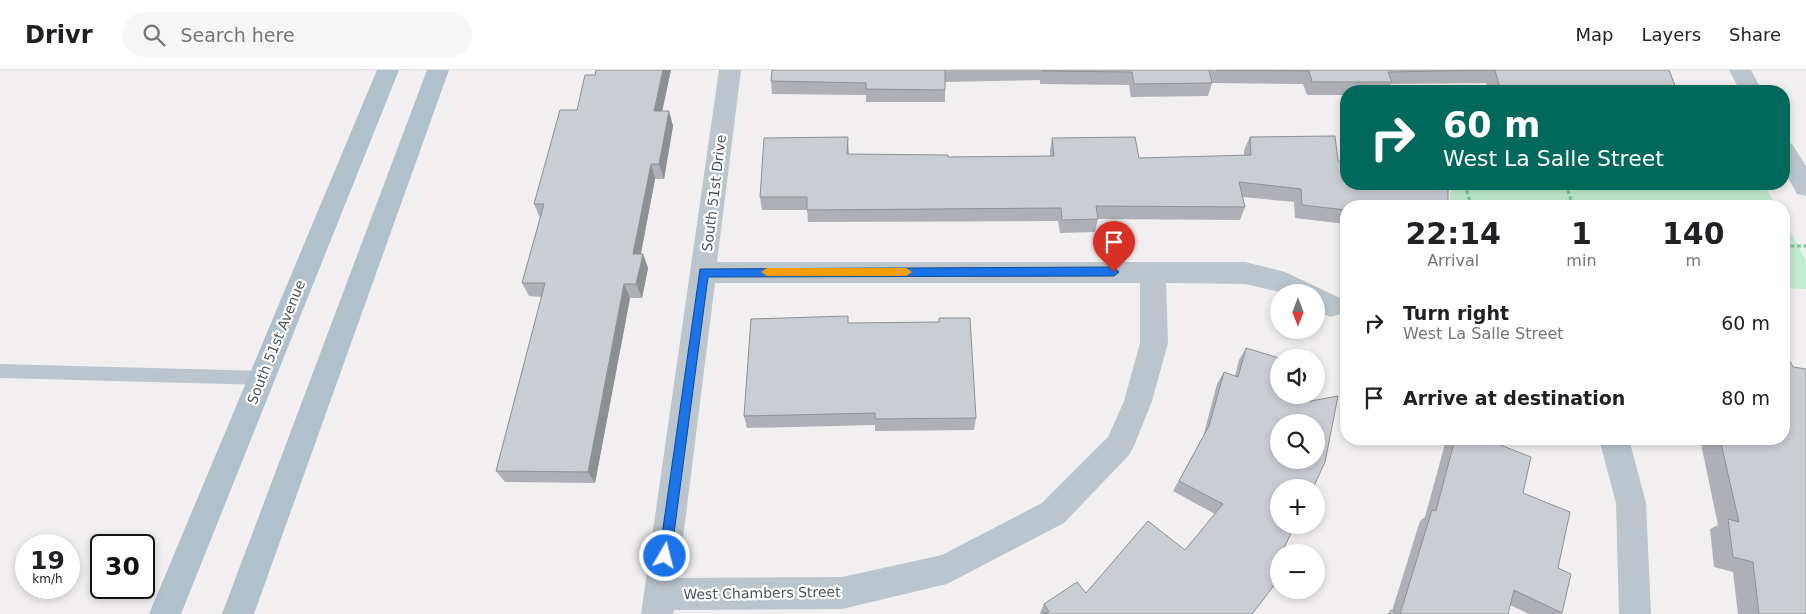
<!DOCTYPE html>
<meta charset="utf-8">
<style>
body{margin:0;font-family:"DejaVu Sans",sans-serif;background:#f6f6f6;color:#202124;height:100vh;display:flex;flex-direction:column;font-size:19px;white-space:nowrap}
*{box-sizing:border-box;margin:0}
p{font-size:16px;color:#757577}
.icon{flex:none;width:28px;height:28px;fill:none;stroke:currentColor;stroke-width:2;stroke-linecap:round;stroke-linejoin:round}
.map{position:relative;flex:1;overflow:hidden}
.details{position:absolute;left:1340px;top:130px;width:450px;height:245px;display:flex;flex-direction:column;background:#fff;border-radius:20px;box-shadow:0 2px 8px #0003}
.details>*{flex:none}
.guide{position:absolute;left:1340px;top:15px;width:450px;height:105px;border-radius:20px;box-shadow:0 2px 8px #0003;background:#00695c;color:#fff;overflow:hidden}
.needle{width:32px;rotate:180deg}
.buttons{position:absolute;left:1270px;top:214px;display:grid;gap:10px}
.buttons a{display:grid;place-items:center;width:55px;height:55px;border-radius:50%;background:#fff;box-shadow:0 2px 8px #0003;font-size:25px}
.speed{position:absolute;left:15px;top:464px;display:flex;gap:10px;font-size:25px;font-weight:700;text-align:center}
.speed>*{display:grid;place-content:center;width:65px;height:65px;border-radius:50%;background:#fff;box-shadow:0 2px 8px #0003;line-height:1}
.speed small{font-size:12px;font-weight:400}
.speed .limit{border:2px solid #111;border-radius:8px;background:#fff;color:#111}
.pin{position:absolute;display:grid;place-items:center;width:42px;height:42px;color:#fff;margin:-51px -21px;border-radius:50% 50% 50% 0;rotate:-45deg;box-shadow:0 0 5px #0007}
.pin .icon{rotate:45deg}
.me{position:absolute;width:55px;margin:-28px;rotate:8deg;stroke-linejoin:round;filter:drop-shadow(0 0 4px #0008)}
.turn{display:flex;align-items:center;gap:18px;height:105px;padding:0 20px;font-size:22px}
.turn .icon{width:65px;height:65px;stroke-width:2.5}
.turn b{display:block;font-size:35px;line-height:42px}
.eta{display:flex;justify-content:space-evenly;align-items:center;height:85px;text-align:center}
.eta b{font-size:30px;font-weight:700;line-height:35px}
ul{padding:0;list-style:none}
li{display:flex;align-items:center;gap:15px;height:75px;padding:0 20px}
li div{flex:1}
li b{display:block;font-size:19px}
li em{font-style:normal}
header{display:flex;align-items:center;gap:30px;box-sizing:border-box;height:70px;padding:0 25px;background:#fff;border-bottom:1px solid #e0e0e0}
header strong{font-size:24px}
nav{display:flex;gap:28px;margin-inline-start:auto;font-size:18px}
.search{width:350px;height:45px;background:#f6f6f6;display:flex;align-items:center;gap:12px;box-sizing:border-box;padding:0 18px;border-radius:28px;color:#757577;font-size:19px}
.map>svg:first-child{display:block}
.green{fill:#c1ecce}
.lines{fill:none;stroke-linecap:round;stroke-linejoin:round}
.path{stroke:#7bc89c;stroke-width:3;stroke-dasharray:4 2.5;stroke-linecap:butt}
.service{fill:#bcc5cb;fill-rule:evenodd}
.minor{fill:#bcc5cb;fill-rule:evenodd}
.tertiary{fill:#bcc5cb;fill-rule:evenodd}
.primary{fill:#b1c1cc;fill-rule:evenodd}
.wall{fill:#aeb0b5}
.shaded-wall{fill:#8d9093}
.building{fill:#cacdd2;stroke:#8d9093;fill-rule:evenodd}
.route{fill:#1a73e8;stroke:#114b97}
.slow{fill:#f59e0b}
.labels{text-anchor:middle;dominant-baseline:central;stroke-width:4.5;stroke-linejoin:round;paint-order:stroke}
.street-label{font-size:14px;fill:#49545c;stroke:#fff}
</style>
<header>
<strong>Drivr</strong>
<div class="search"><svg class="icon" aria-label="search" viewBox="0 0 24 24"><circle cx="10" cy="10" r="6"/><path d="M15 15l6 6"/></svg>Search here</div>
<nav><a>Map</a><a>Layers</a><a>Share</a></nav>
</header>
<div class="map">
<svg width="1806" height="544" viewBox="0 0 1806 544">
<rect width="100%" height="100%" fill="#f2eff0"/>
<path class="green" d="M1452 114H1764L1776 136H1449Z
M1784 150 1806 191V219L1784 218Z"/>
<g class="lines">
<path class="path" d="M1465 114 1471 136
M1557 114 1567 118 1573 136
M1784 176H1806"/>
<path class="service" d="M0 294 262 301 267 303 270 308 267 313 262 315 0 308Z"/>
<path class="minor" d="M719 0H741L717 192H1245L1285 202 1340 228 1344 236 1340 244 1331 247 1316 241V222H1280L1245 214 1166 213 1168 273 1152 331 1134 376 1129 385 1064 453 947 514 842 539 674 540 673 544H641ZM715 213H1140V273L1124 331 1108 367 1042 433 942 485 842 507 678 508Z
M1599 369H1629L1646 433 1651 544H1619L1616 433Z"/>
<path class="tertiary" d="M1729 0H1751L1762 21H1740Z
M1784 71 1792 74 1806 96V126L1797 124 1784 100Z"/>
<path class="primary" d="M377 0H399L181 544H149Z
M427 0H449L254 544H222Z"/>
</g>
<path class="wall" d="M596 0H671L662 41H669L673 56 664 109H655L641 184H643L648 198 642 228H630L595 413 505 412 496 401 542 227 529 226 522 213 540 148 534 134 577 40 595 5Z
M772 0H1669L1677 21H1488L1486 13 1391 14 1387 21H1346V25H1307L1303 14 1212 13 1208 26 1131 27 1129 15 1040 14V10L945 12V32H866V25L772 24 771 11Z
M848 67 849 84 948 87 1050 86V81L1052 68 1139 88 1244 86V80L1250 67 1338 91 1346 136V154L1295 148 1294 132 1243 127 1245 137 1240 150 1098 149 1095 162 1060 163 1058 151 808 152 807 140H762L760 127Z
M848 253 976 348 974 360 875 361V355L747 358 744 346Z
M1246 278 1252 544H1041L1040 543 1044 534 1086 523 1185 480 1215 444 1173 421 1203 367 1217 314 1224 302 1235 306 1239 290Z
M1447 369H1485L1523 423 1558 498 1562 543 1561 544H1529L1510 535 1508 544H1387L1392 541 1420 451 1425 447 1446 370Z
M1700 369H1784L1806 544H1738L1733 502 1714 497 1710 459 1718 455Z"/>
<path class="shaded-wall" d="M663 0H671L659 56 654 41Z
M669 41 673 56 664 109 659 94Z
M651 94 655 109 638 198 633 184Z
M643 184 648 198 642 228 636 214Z
M624 214 630 228 595 413 588 402Z"/>
<path class="building" d="M596 0H663L654 41H669L659 94H651L633 184H643L636 214H624L588 402 496 401 545 213H522L544 134H534L560 40H577L585 5H595Z
M772 0H945V20L866 19V13L771 11Z
M1042 0H1209L1212 13 1134 14 1132 2 1042 1Z
M1216 0H1669L1677 21H1524L1500 19 1495 0 1388 2 1392 12H1312L1309 1Z
M1335 66 1338 91 1346 93V114H1440L1448 116V136H1346V140L1302 135 1301 119 1239 112 1245 137 1096 136 1098 149 1062 150 1061 138 807 140V127H760L764 68 848 67 847 84 948 85V87L1054 86 1052 68 1135 67 1139 88 1251 85 1250 67Z
M848 246V253L939 252V248H970L976 348 875 349V343L744 346 751 249Z
M1246 278 1279 288V325H1297L1300 333 1338 326 1325 392 1313 418H1279V455H1295L1282 482H1279V490L1275 499 1279 502V509L1252 544H1043L1049 542 1044 534 1077 512 1086 523 1148 451 1185 480 1223 434 1179 411 1209 356 1224 302 1238 307ZM1279 352H1316V390H1279Z
M1784 280 1793 297 1806 299V544H1759L1753 492 1733 487 1728 449 1739 452 1720 369H1784Z
M1455 369H1485L1531 387 1523 423 1570 442 1558 498 1571 504 1562 543 1514 520 1508 544H1400L1432 440 1436 441Z
M1391 540 1397 544H1389Z"/>
<path class="route" d="M1114 197 1119 202 1114 206 708 207 671 486 670 490 665 492 660 490 659 486 700 199Z"/>
<path class="slow" d="M767 198H906L912 202 906 206H767L761 202Z"/>
<g class="labels">
<g class="street-label">
<text transform="translate(714 123) rotate(-83)">South 51st Drive</text>
<text transform="translate(276 272) rotate(-68)">South 51st Avenue</text>
<text transform="translate(762 523) rotate(-1)">West Chambers Street</text>
</g>
</g>
</svg>
<div class="buttons">
<a><svg class="needle" viewBox="-14 -14 28 28"><path d="M0-13l5 13h-10z" fill="#e53935"/><path d="M0 13l5-13h-10z" fill="#757577"/></svg></a>
<a><svg class="icon" aria-label="sound" viewBox="0 0 24 24"><path d="M4 9h4l5-4v14l-5-4H4zM17 9q2 3 0 6"/></svg></a>
<a><svg class="icon" aria-label="search" viewBox="0 0 24 24"><circle cx="10" cy="10" r="6"/><path d="M15 15l6 6"/></svg></a>
<a>+</a>
<a>−</a>
</div>
<div class="speed"><div>19<small>km/h</small></div><div class="limit">30</div></div>
<div class="pin" style="left:1114px;top:202px;background:#d93025"><svg class="icon" aria-label="arrive" viewBox="0 0 24 24"><path d="M6 21V4h12l-3 4 3 4H6"/></svg></div>
<svg class="me" style="left:665px;top:486px" viewBox="-20 -20 40 40"><circle r="17" fill="#1a73e8" stroke="#fff" stroke-width="3"/><path d="M0-11L8 9 0 5-8 9z" fill="#fff"/></svg>
<div class="guide">
<div class="turn"><svg class="icon" aria-label="right" viewBox="0 0 24 24"><path d="M7 20v-9h11M14 6l5 5-5 5"/></svg><div><b>60 m</b>West La Salle Street</div></div>
</div>
<section class="details">
<div class="eta">
<div><b>22:14</b><p>Arrival</p></div>
<div><b>1</b><p>min</p></div>
<div><b>140</b><p>m</p></div>
</div>
<ul>
<li><svg class="icon" aria-label="right" viewBox="0 0 24 24"><path d="M7 20v-9h11M14 6l5 5-5 5"/></svg><div><b>Turn right</b><p>West La Salle Street</p></div><em>60 m</em></li>
<li><svg class="icon" aria-label="arrive" viewBox="0 0 24 24"><path d="M6 21V4h12l-3 4 3 4H6"/></svg><div><b>Arrive at destination</b></div><em>80 m</em></li>
</ul>
</section>
</div>
